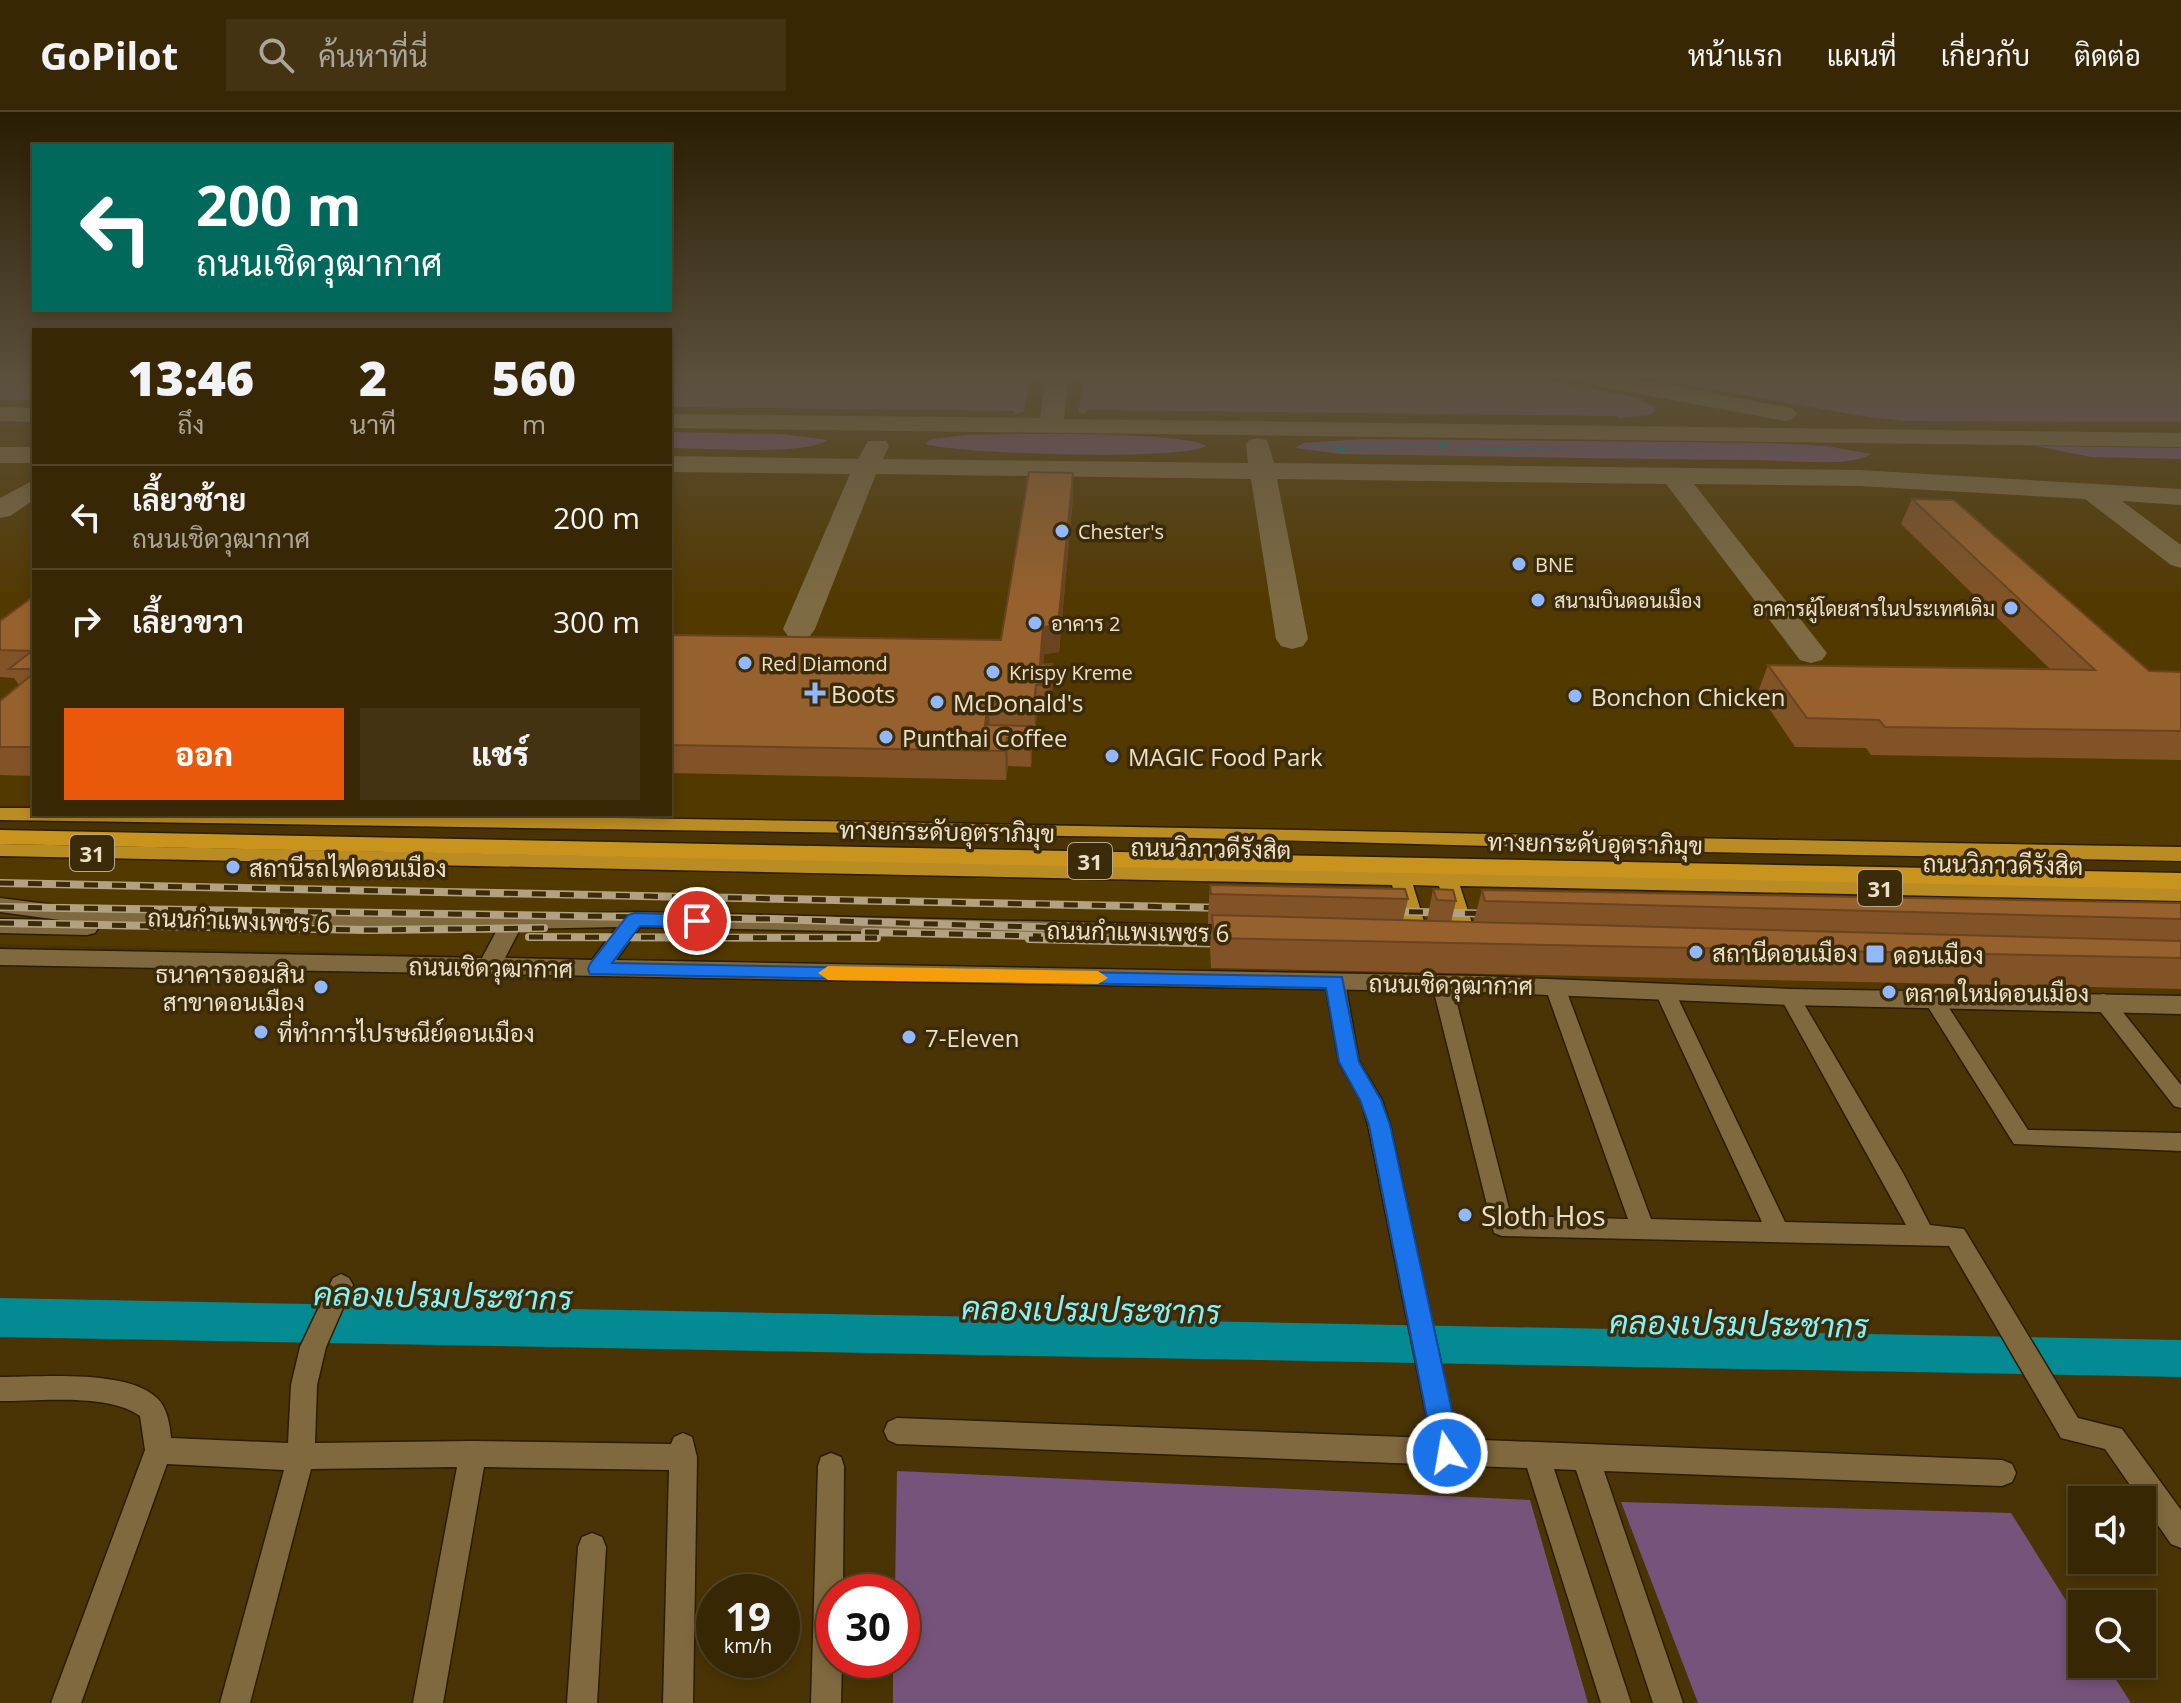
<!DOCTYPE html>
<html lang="th">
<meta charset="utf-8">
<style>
body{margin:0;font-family:"Open Sans",Sarabun,sans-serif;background:#433313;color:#f1f3f6;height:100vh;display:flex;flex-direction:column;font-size:30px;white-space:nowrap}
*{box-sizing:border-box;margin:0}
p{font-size:26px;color:#aba59a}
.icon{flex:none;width:44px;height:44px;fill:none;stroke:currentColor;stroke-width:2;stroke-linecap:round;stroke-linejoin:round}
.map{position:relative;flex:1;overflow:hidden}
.details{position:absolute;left:32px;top:216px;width:640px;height:488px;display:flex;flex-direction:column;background:#382704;border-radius:0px;box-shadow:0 4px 12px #0003,0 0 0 2px #524426}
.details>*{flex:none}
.banner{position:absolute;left:32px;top:32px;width:640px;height:168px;border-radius:0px;box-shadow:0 4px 12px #0003,0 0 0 2px #524426;background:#00695c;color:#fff;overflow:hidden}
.buttons{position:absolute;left:2068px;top:1374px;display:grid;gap:16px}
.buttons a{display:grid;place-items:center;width:88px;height:88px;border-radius:0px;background:#382704;box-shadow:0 4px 12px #0003,0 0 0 2px #524426;font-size:40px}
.speed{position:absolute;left:696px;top:1462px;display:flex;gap:16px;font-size:40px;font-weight:700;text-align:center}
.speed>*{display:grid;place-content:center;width:104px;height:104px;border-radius:50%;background:#382704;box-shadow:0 4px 12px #0003,0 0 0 2px #524426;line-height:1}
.speed small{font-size:20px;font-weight:400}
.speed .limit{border:12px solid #d22;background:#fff;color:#111}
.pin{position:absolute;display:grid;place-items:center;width:68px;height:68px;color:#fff;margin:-34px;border:4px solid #fff;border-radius:50%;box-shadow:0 2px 8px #0007}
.me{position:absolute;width:88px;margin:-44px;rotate:348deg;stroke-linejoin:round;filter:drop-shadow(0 0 6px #0008)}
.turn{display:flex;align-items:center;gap:28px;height:168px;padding:0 32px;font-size:36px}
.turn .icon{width:104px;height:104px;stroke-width:2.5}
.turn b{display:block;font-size:56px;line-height:68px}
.eta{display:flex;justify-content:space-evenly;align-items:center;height:136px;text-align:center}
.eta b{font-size:48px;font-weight:800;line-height:56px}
.primary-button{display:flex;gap:16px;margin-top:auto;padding:16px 32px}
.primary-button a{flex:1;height:92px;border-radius:0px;background:#ea580c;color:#fff;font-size:32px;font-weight:800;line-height:92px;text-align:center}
.primary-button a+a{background:#433313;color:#f1f3f6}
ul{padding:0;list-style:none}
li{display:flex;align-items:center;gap:24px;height:104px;padding:0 32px;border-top:2px solid #524426}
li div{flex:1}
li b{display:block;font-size:30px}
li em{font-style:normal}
header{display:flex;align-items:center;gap:48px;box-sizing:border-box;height:112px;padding:0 40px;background:#382704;border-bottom:2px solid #524426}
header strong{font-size:38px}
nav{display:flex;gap:44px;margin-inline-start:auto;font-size:28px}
.search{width:560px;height:72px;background:#433313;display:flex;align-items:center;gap:20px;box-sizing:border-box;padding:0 28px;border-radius:0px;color:#aba59a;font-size:30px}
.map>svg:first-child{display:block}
.built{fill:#523900}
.green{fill:#76537b}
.water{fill:#038a92}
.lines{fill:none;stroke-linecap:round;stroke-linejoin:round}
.taxiway{fill:#7e6b44;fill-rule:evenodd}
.minor-casing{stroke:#2c1d00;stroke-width:3}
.secondary-casing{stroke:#2c1d00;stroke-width:3}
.trunk-casing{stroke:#2c1d00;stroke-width:3}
.motorway-casing{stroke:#2c1d00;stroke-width:3}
.minor{fill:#80693e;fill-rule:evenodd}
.secondary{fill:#80693e;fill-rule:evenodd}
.trunk{fill:#ba8c24;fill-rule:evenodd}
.motorway{fill:#c8941d;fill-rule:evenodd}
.rail-casing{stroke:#b2a283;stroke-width:8}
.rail{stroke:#3c2b09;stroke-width:5;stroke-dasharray:14;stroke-linecap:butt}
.wall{fill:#825327}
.shaded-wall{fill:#6a4420}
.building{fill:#97612d;stroke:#6a4420;stroke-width:2}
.route{fill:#1a73e8;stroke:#114b97;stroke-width:2}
.slow{fill:#f59e0b}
.poi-dot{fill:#91b8fd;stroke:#3c2b09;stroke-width:3}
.labels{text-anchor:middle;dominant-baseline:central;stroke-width:7;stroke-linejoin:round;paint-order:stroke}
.far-poi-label{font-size:20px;fill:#ede0c9;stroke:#3c2b09;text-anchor:start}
.shield{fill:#3c2b09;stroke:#b8aa8f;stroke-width:2}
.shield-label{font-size:22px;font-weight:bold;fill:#ede0c9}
.poi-label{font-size:24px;fill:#ede0c9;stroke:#3c2b09;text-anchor:start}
.street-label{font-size:24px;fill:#ede0c9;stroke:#3c2b09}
.near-poi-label{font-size:28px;fill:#ede0c9;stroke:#3c2b09;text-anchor:start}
.near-water-label{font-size:32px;font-style:italic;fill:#84f2fb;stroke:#3c2b09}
</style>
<header>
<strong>GoPilot</strong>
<div class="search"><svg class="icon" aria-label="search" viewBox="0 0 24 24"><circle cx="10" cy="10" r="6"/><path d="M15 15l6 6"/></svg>ค้นหาที่นี่</div>
<nav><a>หน้าแรก</a><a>แผนที่</a><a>เกี่ยวกับ</a><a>ติดต่อ</a></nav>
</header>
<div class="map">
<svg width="2181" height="1591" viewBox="0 0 2181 1591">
<rect width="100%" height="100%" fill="#4a3405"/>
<path class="built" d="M0 267H34V696L0 695Z
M670 267H2181V737L306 702H670Z
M0 746 2181 790V885L0 832Z"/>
<path class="green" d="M0 267H34V288H0Z
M670 267H1028L1029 271 1024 300 1015 302V299L670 295Z
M1085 267H1542L1639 286 1656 297 1650 303 1619 306 1616 304 1086 298 1085 302 1078 300Z
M1657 267H2181V310L1904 309 1855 303Z
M670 320 783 322 828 328C805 344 702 336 670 336Z
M968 323C1004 322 1184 319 1206 334 1182 349 958 342 925 332L931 327Z
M1362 327 1767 331 1826 334 1871 342C1850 356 1784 348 1756 348 1618 347 1480 344 1341 342L1295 336 1303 331Z
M2036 334 2181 336V347L2091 345Z
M897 1359 1530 1388 1588 1591H893V1548H902V1480H895Z
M1621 1390 2011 1401 2082 1514V1552H2106L2131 1591H1698Z"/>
<path class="water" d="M1445 329 1448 335 1849 341 1345 335 1346 339H1338L1335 335 1319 336 1318 333 1440 335V330Z
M0 1186 2181 1228V1265L0 1225Z"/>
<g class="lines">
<path class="taxiway" d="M1046 267H1068L1064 307 2181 321V335L670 316V302L1040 306Z
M1586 267H1635L1785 295 1793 297 1797 302 1793 307 1785 309 1597 274Z
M0 295 34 296V310L0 309Z
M1258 326 1267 328 1274 351 1859 358 2181 377V393L2122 389 2181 433V456L2171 453 2085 387 1859 374 1694 372 1827 541 1822 548 1811 551 1800 548 1666 372 1277 367 1308 527 1303 534 1292 537 1281 534 1276 527 1251 367 876 362 815 517 810 524 799 526 788 524 783 517 850 362 670 360V344L858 347 868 329H886L889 334 883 347 1248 351 1246 333 1249 328Z
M0 335H34V351H0Z
M34 368V388L10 404 0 406V386Z"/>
<defs>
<path id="minor" d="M1335 863 1342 865 1345 870 1359 950 1382 988 1390 1013 1457 1327 2002 1348 2012 1352 2016 1361 2012 1370 2002 1374 1604 1359 1683 1591H1653L1576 1358 1554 1357 1631 1591H1601L1527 1356 897 1332 888 1328 884 1319 888 1310 897 1306 1431 1326 1368 1013 1361 989 1339 950 1325 870 1328 865Z
M1442 865 1449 867 1452 872 1511 1104 1628 1107 1545 875 1548 870H1562L1565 875 1651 1107 1762 1110 1654 878 1657 873H1671L1674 878 1785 1110 1906 1113 1780 885 1783 880H1797L1903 1061 1930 1113 1964 1117 2078 1306 2122 1317 2181 1398V1436L2171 1432 2105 1337 2061 1326 1949 1134 1502 1124 1494 1121 1432 872 1435 867Z
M1933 880 1940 882 2028 1018 2181 1021V1039L2014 1032 1923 887 1926 882Z
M2103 882 2110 884 2181 973V996L2174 994 2096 894 2093 889 2096 884Z
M341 1162 349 1166 353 1173 326 1235 317 1273 315 1331 473 1329 671 1332 674 1325 683 1321 692 1325 697 1345 693 1591H663L669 1358 484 1355 443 1591H413L457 1355 311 1357 250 1591H220L284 1358 167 1352 81 1591H51L145 1338 140 1304C109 1281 38 1289 0 1289V1265C40 1265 127 1257 157 1286 167 1295 170 1313 171 1326L288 1331 291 1273 300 1235 333 1166Z
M831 1341 841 1345 844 1354 843 1480H834V1548H842L841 1591H811L818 1354 821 1345Z
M592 1421 602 1425 606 1435 597 1591H567L578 1435 582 1425Z"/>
<path id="secondary" d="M0 786 63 794 201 802 479 804 635 800 1238 814 1246 817 1249 822 1246 827 640 815 616 848 1478 864 1790 877 2181 884V902L1790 893 1478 880 0 853V837L482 846 497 818 201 816 92 810 98 816 95 821 87 823 0 821V807L60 808 0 800ZM617 815 592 848 505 846 520 817Z"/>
<path id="trunk" d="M0 696H34V702C750 702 1465 724 2181 735V749L1703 740 1199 726 0 708Z
M0 732 2181 775V789L1460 774 1477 827 1474 832H1458L1455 827 1439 774 1413 773 1429 826 1426 831H1410L1407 826 1392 773 0 744Z"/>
<path id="motorway" d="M0 718 2181 761V777L0 732Z"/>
</defs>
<use href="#minor" class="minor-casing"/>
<use href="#secondary" class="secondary-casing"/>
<use href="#trunk" class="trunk-casing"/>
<use href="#motorway" class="motorway-casing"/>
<use href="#minor" class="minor"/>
<use href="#secondary" class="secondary"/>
<use href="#trunk" class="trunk"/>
<use href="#motorway" class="motorway"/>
<defs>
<path id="rail" d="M0 771 1229 796
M0 795 771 807 1233 821
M1381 799 1497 802
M0 811 367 818 544 816
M865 820 1041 824
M529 825 877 826
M1029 827 1233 832"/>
</defs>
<use href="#rail" class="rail-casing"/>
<use href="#rail" class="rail"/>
</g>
<path class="wall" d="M1073 385 1059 540 1044 542 1043 552 1053 579 1051 601H1037L1035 619H1032V643L1031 655 1008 654 1006 668 670 661V523L1001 528Z
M1912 387 2149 559 2181 560V648L1871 643 1866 636 1795 635 1758 580 1768 553 2050 557 1901 412Z
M34 484V664L0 663V589L19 573 14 566 0 565V509Z
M1210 773 1408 787 1403 808 1427 809 1433 777 1456 789 1451 810H1474V808L1482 778 2181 791V877L1211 856 1210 834 1212 812H1208V803Z"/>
<path class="shaded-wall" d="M1073 361V385L1059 540 1044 542 1041 573 1040 552 1043 515Z
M1052 552 1053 579 1051 601 1050 573Z
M1036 573 1037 601 1035 619 1034 591Z
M988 590 990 618 987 642 985 613Z
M1031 614 1032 643 1031 655 1030 626Z
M1007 626 1008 654 1006 668 1005 639Z"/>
<path class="building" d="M1029 360 1073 361 1058 513 1043 515 1040 552H1052L1050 573H1036L1034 591 988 590 985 613 1031 614 1030 626H1007L1005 639 670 633V523L1001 528Z
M1912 387 1954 388 2149 559 2181 560V619L1885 615 1879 608 1807 606 1768 553 2095 558Z
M34 484V557H9L32 539 0 538V509Z
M34 561V635H0V589Z
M1210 773 1405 777 1408 787 1211 782Z
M1433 777 1453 778 1456 789 1437 788Z
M1482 778 2181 791V807L1485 789Z
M1212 803 2181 829V846L1214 826Z"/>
<linearGradient id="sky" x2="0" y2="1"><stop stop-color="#291d03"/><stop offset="0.54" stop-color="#5a503b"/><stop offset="1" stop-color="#5a503b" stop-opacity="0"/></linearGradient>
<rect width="2181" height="490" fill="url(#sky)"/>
<path class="route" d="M635 801 697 803 707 809 697 815 640 814 612 851 1342 865 1359 950 1381 988 1390 1013 1461 1341 1457 1350 1447 1354 1438 1350 1434 1341 1369 1013 1360 988 1339 950 1326 876 590 862 588 857 590 852 628 803Z"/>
<path class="slow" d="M828 854 1098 859 1108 866 1098 872 828 868 818 861Z"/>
<g class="poi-dot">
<circle cx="1062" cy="419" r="8"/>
<circle cx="1519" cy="452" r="8"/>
<circle cx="1538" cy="488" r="8"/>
<circle cx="2011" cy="496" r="8"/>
<circle cx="1035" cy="511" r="8"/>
<circle cx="745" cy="551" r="8"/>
<circle cx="993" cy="560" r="8"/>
<path d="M811 569h8v8h8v8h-8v8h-8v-8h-8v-8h8z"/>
<circle cx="1575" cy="584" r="8"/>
<circle cx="937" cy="590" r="8"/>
<circle cx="886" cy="625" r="8"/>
<circle cx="1112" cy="644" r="8"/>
<circle cx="233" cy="755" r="8"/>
<circle cx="1696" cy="840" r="8"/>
<rect x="1865" y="832" width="20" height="20" rx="4"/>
<circle cx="321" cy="875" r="8"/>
<circle cx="1889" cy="880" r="8"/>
<circle cx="261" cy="920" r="8"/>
<circle cx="909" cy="925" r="8"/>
<circle cx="1465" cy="1103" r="8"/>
</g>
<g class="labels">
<g class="far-poi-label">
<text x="1078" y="419">Chester's</text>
<text x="1535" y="452">BNE</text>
<text x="1554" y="488">สนามบินดอนเมือง</text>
<text x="1995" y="496" text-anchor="end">อาคารผู้โดยสารในประเทศเดิม</text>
<text x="1051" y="511">อาคาร 2</text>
<text x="761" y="551">Red Diamond</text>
<text x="1009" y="560">Krispy Kreme</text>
</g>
<g class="shield">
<rect x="70" y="723" width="44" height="36" rx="6"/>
<rect x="1068" y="731" width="44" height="36" rx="6"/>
<rect x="1858" y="758" width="44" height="36" rx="6"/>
</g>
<g class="shield-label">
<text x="92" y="741">31</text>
<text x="1090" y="749">31</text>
<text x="1880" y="776">31</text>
</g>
<g class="poi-label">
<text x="831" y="581">Boots</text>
<text x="1591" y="584">Bonchon Chicken</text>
<text x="953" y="590">McDonald's</text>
<text x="902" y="625">Punthai Coffee</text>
<text x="1128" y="644">MAGIC Food Park</text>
<text x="249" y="755">สถานีรถไฟดอนเมือง</text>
<text x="1712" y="840">สถานีดอนเมือง</text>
<text x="1893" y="842">ดอนเมือง</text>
<text x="305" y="861" text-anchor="end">ธนาคารออมสิน<tspan x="305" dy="28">สาขาดอนเมือง</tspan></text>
<text x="1905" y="880">ตลาดใหม่ดอนเมือง</text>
<text x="277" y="920">ที่ทำการไปรษณีย์ดอนเมือง</text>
<text x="925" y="925">7-Eleven</text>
</g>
<g class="street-label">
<text transform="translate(947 719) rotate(1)">ทางยกระดับอุตราภิมุข</text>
<text transform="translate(1595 731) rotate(1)">ทางยกระดับอุตราภิมุข</text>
<text transform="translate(1211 736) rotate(1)">ถนนวิภาวดีรังสิต</text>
<text transform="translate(2003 752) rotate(1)">ถนนวิภาวดีรังสิต</text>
<text transform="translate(239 808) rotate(2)">ถนนกำแพงเพชร 6</text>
<text transform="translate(1138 819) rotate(1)">ถนนกำแพงเพชร 6</text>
<text transform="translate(491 855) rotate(1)">ถนนเชิดวุฒากาศ</text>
<text transform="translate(1451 872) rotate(1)">ถนนเชิดวุฒากาศ</text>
</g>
<g class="near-poi-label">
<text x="1481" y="1103">Sloth Hos</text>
</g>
<g class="near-water-label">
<text transform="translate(443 1183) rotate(1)">คลองเปรมประชากร</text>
<text transform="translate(1091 1197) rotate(1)">คลองเปรมประชากร</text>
<text transform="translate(1739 1211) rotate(1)">คลองเปรมประชากร</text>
</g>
</g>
</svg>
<div class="buttons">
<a><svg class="icon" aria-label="sound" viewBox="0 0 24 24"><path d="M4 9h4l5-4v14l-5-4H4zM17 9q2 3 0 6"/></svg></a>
<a><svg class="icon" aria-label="search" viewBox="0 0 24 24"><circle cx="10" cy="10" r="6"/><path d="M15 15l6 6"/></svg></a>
</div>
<div class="speed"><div>19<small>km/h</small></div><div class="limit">30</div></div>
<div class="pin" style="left:697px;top:809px;background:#d93025"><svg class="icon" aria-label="arrive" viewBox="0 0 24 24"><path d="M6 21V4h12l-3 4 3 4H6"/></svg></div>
<svg class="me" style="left:1447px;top:1341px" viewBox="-20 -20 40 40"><circle r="17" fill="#1a73e8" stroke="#fff" stroke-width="3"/><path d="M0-11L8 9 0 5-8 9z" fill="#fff"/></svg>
<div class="banner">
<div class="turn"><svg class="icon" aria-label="left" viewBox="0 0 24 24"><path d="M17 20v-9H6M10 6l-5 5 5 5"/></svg><div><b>200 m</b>ถนนเชิดวุฒากาศ</div></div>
</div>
<section class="details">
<div class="eta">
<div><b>13:46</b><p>ถึง</p></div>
<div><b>2</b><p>นาที</p></div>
<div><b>560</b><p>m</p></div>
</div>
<ul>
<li><svg class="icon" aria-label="left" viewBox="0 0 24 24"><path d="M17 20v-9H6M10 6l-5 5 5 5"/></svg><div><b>เลี้ยวซ้าย</b><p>ถนนเชิดวุฒากาศ</p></div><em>200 m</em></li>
<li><svg class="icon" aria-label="right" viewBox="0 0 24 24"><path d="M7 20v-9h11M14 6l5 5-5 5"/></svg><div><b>เลี้ยวขวา</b></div><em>300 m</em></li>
</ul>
<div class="primary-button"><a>ออก</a><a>แชร์</a></div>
</section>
</div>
